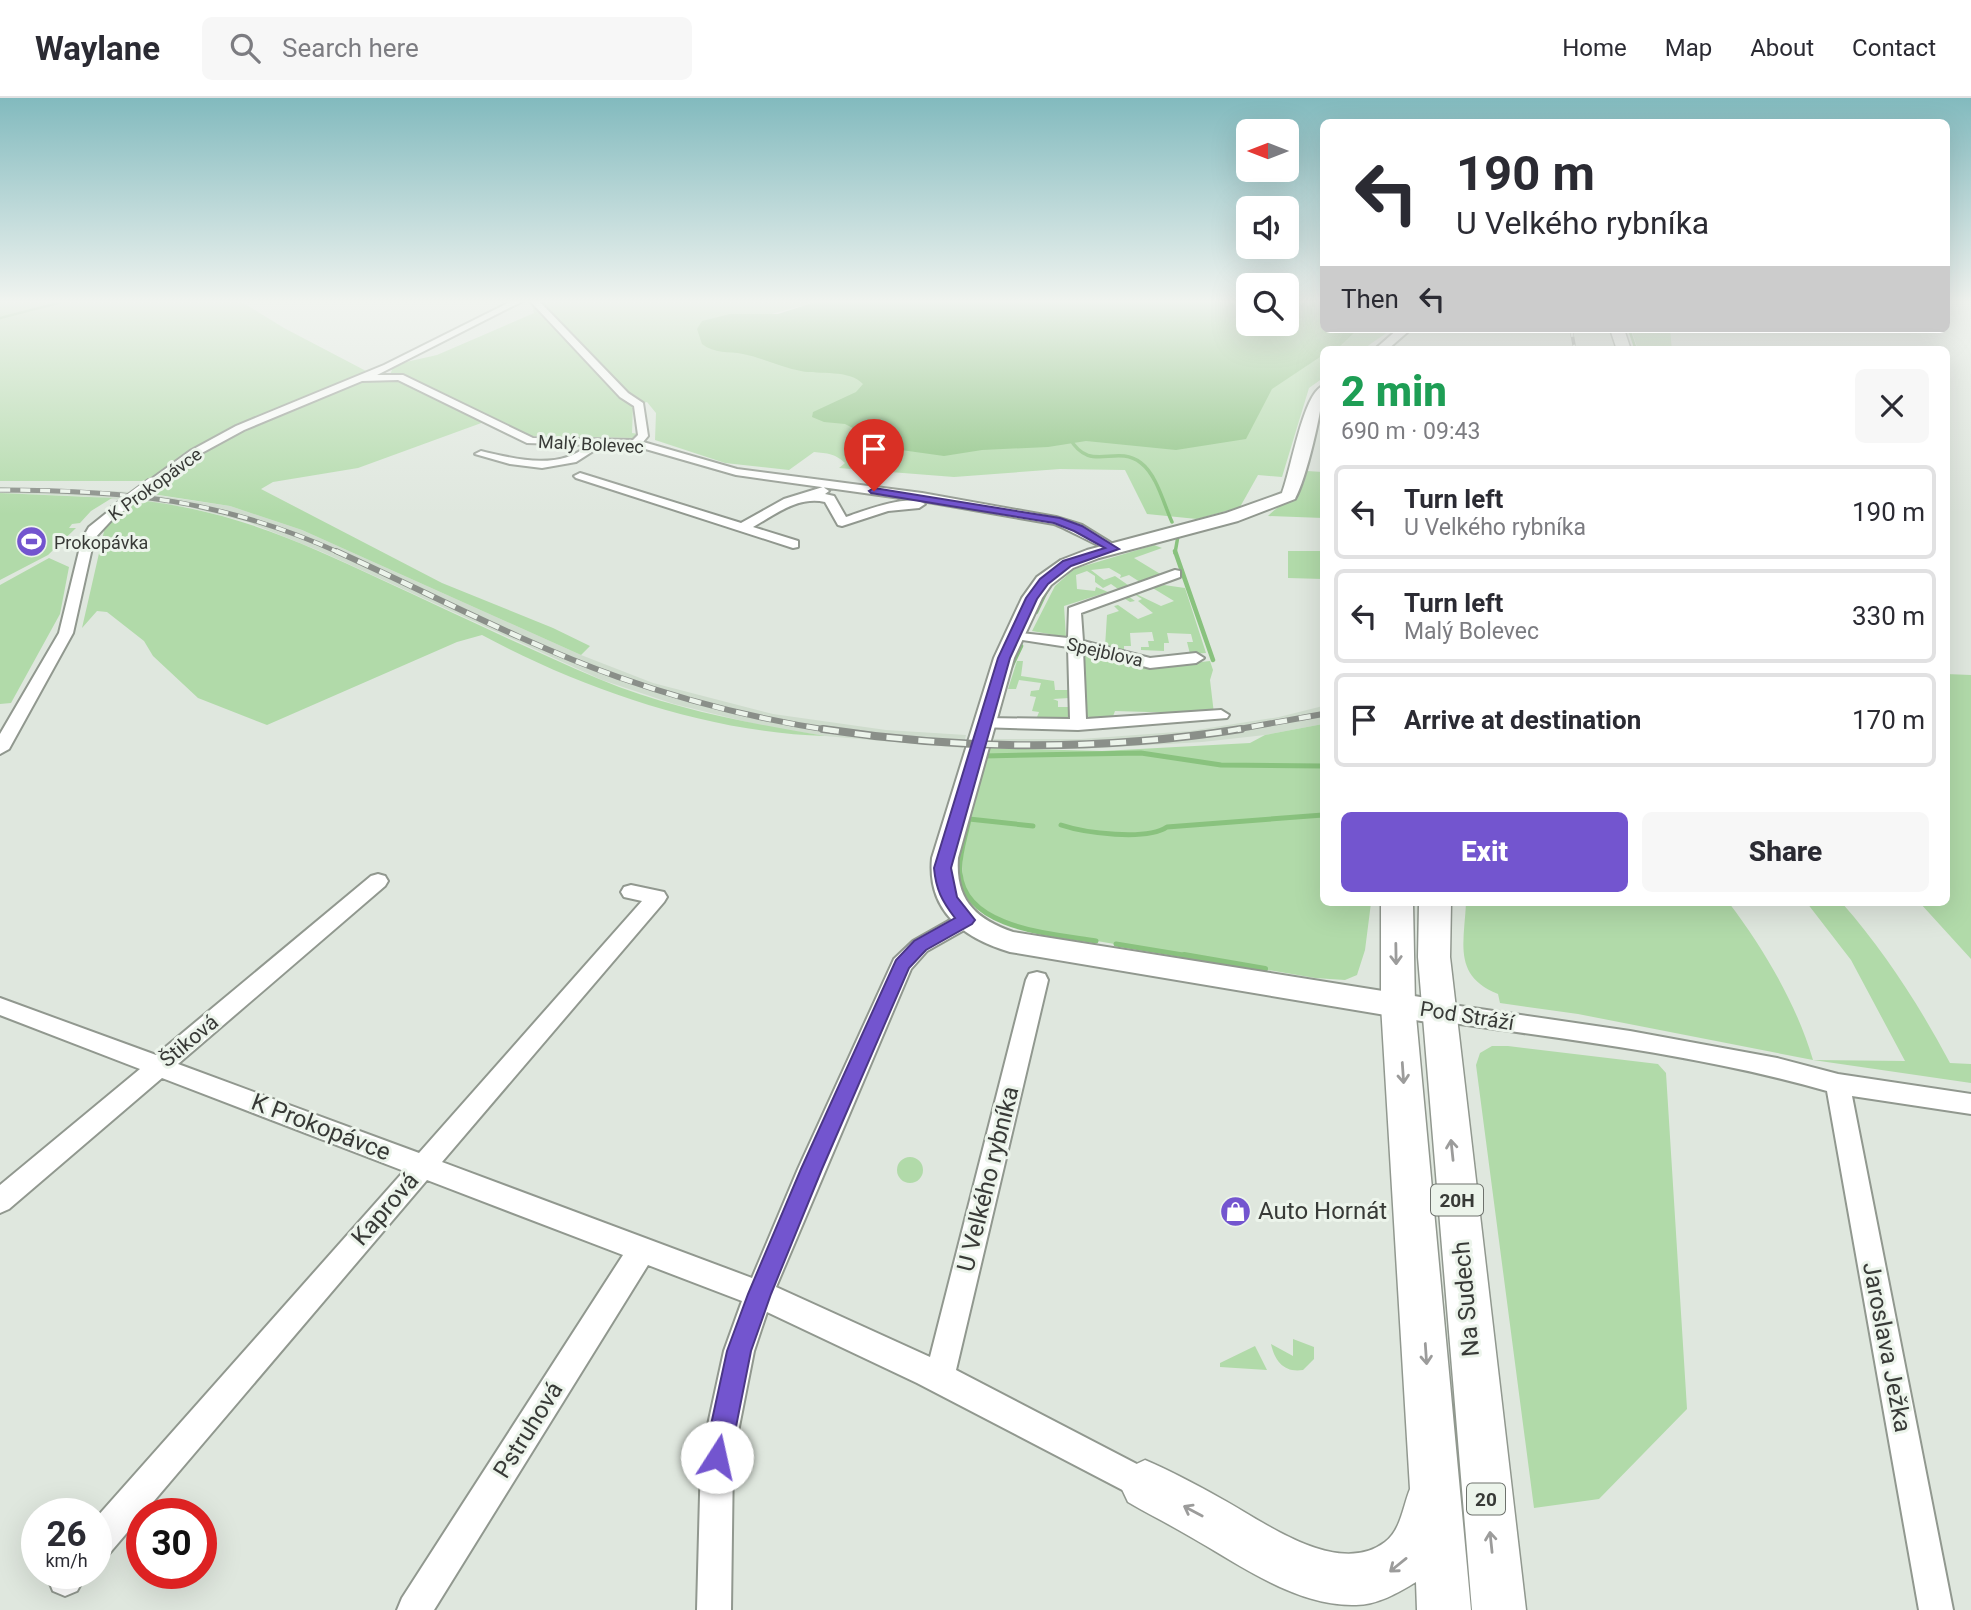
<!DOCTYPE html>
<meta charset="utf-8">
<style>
body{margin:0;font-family:Roboto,sans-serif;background:#f7f7f7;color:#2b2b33;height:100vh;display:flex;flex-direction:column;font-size:26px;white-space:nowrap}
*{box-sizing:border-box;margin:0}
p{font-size:23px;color:#7c7c81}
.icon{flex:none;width:38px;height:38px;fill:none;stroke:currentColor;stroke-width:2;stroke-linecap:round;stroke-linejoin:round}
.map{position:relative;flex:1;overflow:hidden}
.panel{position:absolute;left:1320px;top:248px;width:630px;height:560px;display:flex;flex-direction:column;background:#fff;border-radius:10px;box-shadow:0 7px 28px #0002}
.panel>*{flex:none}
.top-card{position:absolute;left:1320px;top:21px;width:630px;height:214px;border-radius:10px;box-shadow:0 7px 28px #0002;background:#fff;color:#2b2b33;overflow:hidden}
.needle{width:46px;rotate:270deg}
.fabs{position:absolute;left:1236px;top:21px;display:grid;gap:14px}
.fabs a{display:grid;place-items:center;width:63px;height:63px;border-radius:10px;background:#fff;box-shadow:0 7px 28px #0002;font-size:35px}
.speed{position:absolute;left:21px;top:1400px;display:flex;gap:14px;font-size:35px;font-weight:700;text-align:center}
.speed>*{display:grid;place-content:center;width:91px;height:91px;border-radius:50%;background:#fff;box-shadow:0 7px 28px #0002;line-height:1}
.speed small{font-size:18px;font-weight:400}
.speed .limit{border:10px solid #d22;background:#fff;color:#111}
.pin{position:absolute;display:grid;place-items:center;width:60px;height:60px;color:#fff;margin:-72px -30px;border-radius:50% 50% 50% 0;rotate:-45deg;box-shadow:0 0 7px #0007}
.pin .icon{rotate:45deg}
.me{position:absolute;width:77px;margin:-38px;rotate:10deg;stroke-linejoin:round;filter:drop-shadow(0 0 5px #0008)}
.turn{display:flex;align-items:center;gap:24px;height:147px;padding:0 21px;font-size:32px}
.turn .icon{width:91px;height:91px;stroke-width:2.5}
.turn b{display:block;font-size:49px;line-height:60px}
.then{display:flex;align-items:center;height:66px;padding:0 21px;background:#0003;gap:14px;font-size:26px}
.round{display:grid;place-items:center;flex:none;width:74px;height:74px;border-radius:10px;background:#f7f7f7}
.overview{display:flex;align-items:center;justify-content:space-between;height:119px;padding:0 21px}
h1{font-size:42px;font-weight:800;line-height:52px;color:#1e9e55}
.button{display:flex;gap:14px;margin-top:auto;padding:14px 21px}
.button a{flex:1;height:80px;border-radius:10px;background:#7355cf;color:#fff;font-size:28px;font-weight:800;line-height:80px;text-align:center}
.button a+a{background:#f7f7f7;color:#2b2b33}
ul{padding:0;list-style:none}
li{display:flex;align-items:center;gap:21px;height:94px;margin:0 14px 10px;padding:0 7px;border:4px solid #e1e1e2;border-radius:10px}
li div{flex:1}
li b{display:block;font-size:26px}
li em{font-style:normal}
header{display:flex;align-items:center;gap:42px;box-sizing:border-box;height:98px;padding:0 35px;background:#fff;border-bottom:2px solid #e1e1e2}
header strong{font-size:33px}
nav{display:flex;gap:38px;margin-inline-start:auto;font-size:24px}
.search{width:490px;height:63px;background:#f7f7f7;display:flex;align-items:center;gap:18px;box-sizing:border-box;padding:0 24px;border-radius:10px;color:#7c7c81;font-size:26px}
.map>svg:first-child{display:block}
.built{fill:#cfdccd}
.green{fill:#b1daa9}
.water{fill:#89c27e}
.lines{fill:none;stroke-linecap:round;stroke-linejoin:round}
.stream-far4{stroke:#89c27e;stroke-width:2.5}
.stream-far3{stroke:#89c27e;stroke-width:3.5}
.stream-far2{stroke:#89c27e;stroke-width:4.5}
.stream-far1{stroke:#89c27e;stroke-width:5}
.stream{stroke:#89c27e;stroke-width:6}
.street-casing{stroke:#91988f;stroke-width:4}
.secondary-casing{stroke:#91988f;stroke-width:4}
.primary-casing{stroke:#91988f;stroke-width:3}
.street{fill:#fff;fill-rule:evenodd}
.secondary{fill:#fff;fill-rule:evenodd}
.primary{fill:#fff;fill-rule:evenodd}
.rail-far3-casing{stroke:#8a8f89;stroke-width:3.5}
.rail-far2-casing{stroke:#8a8f89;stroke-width:5}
.rail-far1-casing{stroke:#8a8f89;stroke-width:6}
.rail-casing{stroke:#8a8f89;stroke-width:8}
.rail-far3{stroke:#ecf4eb;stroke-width:2.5;stroke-dasharray:8;stroke-linecap:butt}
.rail-far2{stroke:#ecf4eb;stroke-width:3.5;stroke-dasharray:10;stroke-linecap:butt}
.rail-far1{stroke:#ecf4eb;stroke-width:4.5;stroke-dasharray:12;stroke-linecap:butt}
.rail{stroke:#ecf4eb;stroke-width:5;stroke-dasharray:16;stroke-linecap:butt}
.street-bridge-casing{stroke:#91988f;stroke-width:13;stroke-linecap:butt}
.street-bridge{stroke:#fff;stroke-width:11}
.oneway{stroke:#9c9c9b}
.route{fill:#7355cf;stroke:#4b3787;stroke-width:2}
.labels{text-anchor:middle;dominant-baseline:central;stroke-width:6;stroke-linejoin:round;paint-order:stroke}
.far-street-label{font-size:18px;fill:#383a37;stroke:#ecf4eb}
.far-poi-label{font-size:18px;fill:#383a37;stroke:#ecf4eb;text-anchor:start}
.shield{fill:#ecf4eb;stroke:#6e726d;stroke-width:2}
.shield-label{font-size:19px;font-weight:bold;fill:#383a37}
.street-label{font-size:21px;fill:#383a37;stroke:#ecf4eb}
.near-street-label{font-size:24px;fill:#383a37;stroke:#ecf4eb}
.near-poi-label{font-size:24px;fill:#383a37;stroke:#ecf4eb;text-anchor:start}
</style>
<header>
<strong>Waylane</strong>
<div class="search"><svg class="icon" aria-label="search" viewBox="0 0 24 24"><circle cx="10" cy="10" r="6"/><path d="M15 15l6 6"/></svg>Search here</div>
<nav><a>Home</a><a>Map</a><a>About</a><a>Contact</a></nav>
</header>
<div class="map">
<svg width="1971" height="1512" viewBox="0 0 1971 1512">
<rect width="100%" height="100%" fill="#dfe7de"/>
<path class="built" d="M0 389 133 394 230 408 302 432 581 557 653 585 773 616 886 632 966 637 963 650 825 638 763 628 674 606 602 582 322 454 248 424 188 409 83 398 0 395Z
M1323 608V626L1265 637 1202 644 1081 651 994 649V641H1081L1190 633 1279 619Z"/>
<path class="green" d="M0 204H242L284 230 368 274 291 306 149 383H0Z
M525 204H815L768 217 1392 231 1362 252H1323V280L1309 290 1282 379 1258 377 1240 409 1197 421 1147 416 1125 372 1060 371 954 379 839 370 845 365C836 356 827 355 814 354L789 372 725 365 655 342 656 315 647 304 633 308 632 335 639 336 635 340 531 338 495 320 358 370 273 384 261 391 442 485 553 530 590 548 581 557 302 432 230 408 146 395 198 358 229 340 358 284 389 280 393 269 397 266 437 257 534 215 532 206Z
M1631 231H1670L1672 252H1638Z
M1307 373 1323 374V420L1268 418C1286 399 1300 407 1307 373Z
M0 395 112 400 91 413 80 425 72 426 69 430H76L48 457 0 482Z
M137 402C230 412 299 443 382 482 454 515 526 550 599 581 671 611 748 625 825 638 707 634 585 592 482 537L457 544 267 627 198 600 153 558 144 543 107 514 97 513 82 530 105 429Z
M1154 447 1162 450 1134 460 1162 477 1140 484 1129 477 1120 480 1121 477 1109 470 1091 472 1104 482 1115 478 1128 487 1118 491 1111 486 1103 490 1095 484V478L1087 473 1076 477 1077 491 1095 493 1096 489 1108 494 1064 508 1066 539 1032 533 1055 488 1074 471Z
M1288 453H1323V481L1288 480Z
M49 460 69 469 60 516 11 605 0 606V487Z
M1164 487 1185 490 1206 555 1190 556 1187 544H1193L1191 536 1167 535 1169 545H1164V553L1141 552V549H1149L1148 543H1154L1152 534 1130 535 1131 548H1124V554L1105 549 1107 517 1119 513 1114 508 1118 507 1138 521 1153 515 1138 503 1142 501 1134 496 1128 498 1135 503 1130 504 1122 499 1134 495 1161 508 1174 503 1151 489Z
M1090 554 1148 570 1210 563 1213 572 1210 582 1214 616 1115 613 1112 621 1096 622 1087 618 1083 558Z
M1017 563H1023L1021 578 1054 583 1055 592H1068L1069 600 1053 601 1058 603V609H1069L1070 620 1037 619 1039 614 1032 613 1036 599 1030 598 1031 593 1039 592 1041 585 1019 582 1016 591H1008Z
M1946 576 1971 577V861L1920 805H1946Z
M1323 626V805H1371L1365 852 1357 877 1345 882 1315 880 1015 829C998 821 981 815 969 800 950 774 978 682 985 650L1102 653 1250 645 1265 637Z
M1466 805H1729C1764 851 1797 907 1813 962L1905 963 1851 862 1807 805H1842C1885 854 1919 907 1950 965L1971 966V985L1813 962 1578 916 1500 905 1498 896C1453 878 1464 846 1466 805Z
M1492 948H1508L1658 966 1666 975 1687 1311 1599 1401 1534 1410 1476 967 1480 955Z
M897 1072a13 13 0 1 1 26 0a13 13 0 1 1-26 0Z
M1293 1241 1314 1249V1261L1303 1272C1285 1275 1275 1264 1271 1246L1293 1258Z
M1255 1248 1267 1272 1220 1269V1265Z"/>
<path class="water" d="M815 204H1248V226H1286V204H1323V231H1358L1339 249 1323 252V257L1272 291 1246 341 1176 352 1086 343 1048 349 982 352 944 358 894 351 845 326 824 324 812 319 813 314 856 294 863 286C849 271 820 277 801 273 781 269 763 260 743 256 728 253 715 256 702 246L697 231 702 223 730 216H778Z"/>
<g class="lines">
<path class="stream-far4" d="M0 220 62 204
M1629 231 1636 252"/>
<path class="stream-far3" d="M1069 339C1090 377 1115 345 1141 365 1157 377 1164 407 1172 424
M1173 439 1178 438 1175 455"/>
<path class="stream-far2" d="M1175 453 1213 562
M1036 514 1047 491
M1011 569 1021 548"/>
<path class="stream-far1" d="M983 658 1141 655 1221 667 1323 668
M1061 727C1085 735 1146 743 1167 729L1323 717
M1033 728 969 721C966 738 958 758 960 775 965 831 1053 836 1096 843
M1116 846 1195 859"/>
<path class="stream" d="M1184 857 1265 871"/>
<defs>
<path id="street" d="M510 204H521L377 277H403L533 340 633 342 638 337 634 308 620 299 531 204H540L628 295 643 305 648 338 643 344 737 371 922 395 1056 419 1082 427 1121 451 1119 454C1108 455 1069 431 1054 426L922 403 736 377 635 348H601L576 364 542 370 510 366 475 356 481 353C515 361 559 373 588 347L527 345 398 282 362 283 244 332 198 357 156 388 146 385 190 353 236 328 384 267Z
M580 375 741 425 784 401 823 389 829 393 825 396 834 398 846 419C863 413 910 395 925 406L919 410 888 413 842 428 838 427 825 404C798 398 776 416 753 429L798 443V449L793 450 576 380 574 378Z
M114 409 120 413 94 441 73 535 9 651 0 656V636L59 535 82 441 89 429Z
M1175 472 1180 473V479L1081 515 1083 543 1150 560 1196 555 1204 560 1196 565 1150 570 1083 552 1086 621 1221 612 1229 617 1227 620 1078 632 978 629 976 625 978 621 984 620 1070 621 1068 549 1010 540 1008 537 1010 534 1068 540 1069 510Z
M378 776 385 778 388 783 385 788 178 966 419 1055 642 803 624 799 621 794 624 789 631 787 664 794 667 799 664 804 442 1064 752 1180 798 1071 894 861 913 843 959 817 966 815 973 817 976 822 973 827 927 853 911 871 776 1189 930 1259 1026 882 1029 876 1037 874 1045 876 1048 882 956 1272 1156 1376 1161 1387 1156 1398 1145 1403 1134 1398 917 1285 767 1214 754 1253 733 1359 731 1512H697L701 1359 724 1253 742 1203 648 1167 434 1512H397L402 1500 623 1157 427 1082 108 1457 96 1461V1420L404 1073 162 980 9 1111 0 1115V1087L140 971 0 917V900L156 957 371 778Z
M1439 905 1630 933 1777 960 1838 976 1971 996V1016L1852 998 1953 1512H1919L1827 993C1701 957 1569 942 1439 923L1431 920 1428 914 1431 908Z
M50 1475H87L77 1493 65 1498 53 1493 48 1481Z"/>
<path id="secondary" d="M1398 231H1411L1387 252H1374Z
M1323 288C1323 310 1306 382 1295 401L1238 423 1099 460 1073 470 1051 487 1042 500 1014 560 958 760C955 802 976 821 1013 834L1439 902 1450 906 1454 914 1450 922 1439 926 1010 854C963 840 927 813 932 760L994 560 1022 500 1037 479 1061 462 1087 452 1226 415 1282 395C1291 373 1303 295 1323 288Z"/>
<path id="primary" d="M1610 231H1624L1631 252H1617Z
M1381 805H1413L1415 907 1471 1512H1417L1416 1484C1398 1495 1377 1507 1356 1507 1296 1509 1239 1466 1189 1438 1169 1426 1148 1416 1128 1404L1120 1387 1128 1370 1145 1362C1171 1373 1197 1387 1222 1401 1264 1424 1338 1480 1385 1444 1401 1432 1403 1408 1410 1391L1381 907Z
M1419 805H1451L1450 859 1526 1512H1472L1418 859Z"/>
</defs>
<use href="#street" class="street-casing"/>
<use href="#secondary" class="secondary-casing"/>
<use href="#primary" class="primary-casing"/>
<use href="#street" class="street"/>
<use href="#secondary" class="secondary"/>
<use href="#primary" class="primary"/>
<defs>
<path id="rail-far3" d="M1571 231 1575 252"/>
<path id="rail-far2" d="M0 392C127 392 223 402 340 455"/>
<path id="rail-far1" d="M336 453C429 495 522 545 618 579 689 604 761 622 835 633
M1228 633 1323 616"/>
<path id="rail" d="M823 631C961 652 1103 653 1241 631"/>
</defs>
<use href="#rail-far3" class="rail-far3-casing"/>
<use href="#rail-far2" class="rail-far2-casing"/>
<use href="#rail-far1" class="rail-far1-casing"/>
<use href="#rail" class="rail-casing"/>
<use href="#rail-far3" class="rail-far3"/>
<use href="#rail-far2" class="rail-far2"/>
<use href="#rail-far1" class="rail-far1"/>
<use href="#rail" class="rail"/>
<defs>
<path id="street-bridge" d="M114 413 152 385"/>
</defs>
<use href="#street-bridge" class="street-bridge-casing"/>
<use href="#street-bridge" class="street-bridge"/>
</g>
<defs><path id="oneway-shaft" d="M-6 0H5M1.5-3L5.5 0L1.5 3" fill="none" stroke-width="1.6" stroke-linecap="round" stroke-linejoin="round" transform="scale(1.75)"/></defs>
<g class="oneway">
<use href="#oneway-shaft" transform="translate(1396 856) rotate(89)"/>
<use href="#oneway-shaft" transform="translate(1403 975) rotate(86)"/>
<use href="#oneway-shaft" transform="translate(1452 1052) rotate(-96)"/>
<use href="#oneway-shaft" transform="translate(1426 1256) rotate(86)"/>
<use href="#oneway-shaft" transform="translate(1193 1413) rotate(-152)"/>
<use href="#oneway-shaft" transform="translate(1491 1444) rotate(-96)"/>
<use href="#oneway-shaft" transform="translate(1398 1467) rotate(141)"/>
</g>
<linearGradient id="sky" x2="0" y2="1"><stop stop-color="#82babe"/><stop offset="0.49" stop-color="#f1f4f0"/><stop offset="1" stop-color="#f1f4f0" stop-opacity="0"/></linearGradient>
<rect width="1971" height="416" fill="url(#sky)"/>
<path class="route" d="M874 390 1060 420 1082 428 1119 451 1071 468 1048 486 1037 501 1010 560 951 770 957 799 975 822 972 826 926 852 909 870 822 1071 771 1196 751 1253 730 1359 726 1368 717 1372 708 1368 704 1359 727 1253 748 1196 801 1071 896 862 914 843 955 820C942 803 936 792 934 770L998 560 1026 500 1040 481 1063 463 1105 450 1074 433 1054 425 871 395 869 393Z"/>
<defs>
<symbol id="stadium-disc" viewBox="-11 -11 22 22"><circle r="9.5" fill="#7355cf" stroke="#ecf4eb"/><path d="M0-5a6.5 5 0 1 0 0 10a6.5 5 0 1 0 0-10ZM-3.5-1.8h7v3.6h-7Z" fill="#fff"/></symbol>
<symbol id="shop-disc" viewBox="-11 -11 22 22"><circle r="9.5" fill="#7355cf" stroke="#ecf4eb"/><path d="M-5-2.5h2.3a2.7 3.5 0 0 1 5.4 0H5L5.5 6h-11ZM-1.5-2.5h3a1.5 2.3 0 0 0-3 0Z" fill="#fff"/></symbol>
</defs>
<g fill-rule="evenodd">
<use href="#stadium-disc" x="14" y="426" width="35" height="35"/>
<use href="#shop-disc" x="1218" y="1096" width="35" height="35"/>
</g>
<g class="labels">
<g class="far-street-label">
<text transform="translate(591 346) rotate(3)">Malý Bolevec</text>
<text transform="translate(155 386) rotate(-36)">K Prokopávce</text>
<text transform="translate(1105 554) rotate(13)">Spejblova</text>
</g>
<g class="far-poi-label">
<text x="54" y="444">Prokopávka</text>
</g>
<g class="shield">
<rect x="1431" y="1086.5" width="52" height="31" rx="5"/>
<rect x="1467" y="1385.5" width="38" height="31" rx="5"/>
</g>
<g class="shield-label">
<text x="1457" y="1102">20H</text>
<text x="1486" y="1401">20</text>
</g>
<g class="street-label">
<text transform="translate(1467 918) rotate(9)">Pod Stráží</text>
<text transform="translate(189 943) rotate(-40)">Štiková</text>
</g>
<g class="near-street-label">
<text transform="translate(321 1029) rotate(21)">K Prokopávce</text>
<text transform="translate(988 1081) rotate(-76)">U Velkého rybníka</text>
<text transform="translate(385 1111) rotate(-49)">Kaprová</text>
<text transform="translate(1466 1201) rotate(-95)">Na Sudech</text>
<text transform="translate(1887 1249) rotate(79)">Jaroslava Ježka</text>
<text transform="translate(528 1332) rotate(-58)">Pstruhová</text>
</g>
<g class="near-poi-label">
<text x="1258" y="1113">Auto Hornát</text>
</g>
</g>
</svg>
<div class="fabs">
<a><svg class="needle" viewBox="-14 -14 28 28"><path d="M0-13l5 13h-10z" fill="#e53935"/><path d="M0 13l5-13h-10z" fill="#7c7c81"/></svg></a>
<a><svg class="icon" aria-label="sound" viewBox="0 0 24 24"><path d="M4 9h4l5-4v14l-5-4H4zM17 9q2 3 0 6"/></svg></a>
<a><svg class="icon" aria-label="search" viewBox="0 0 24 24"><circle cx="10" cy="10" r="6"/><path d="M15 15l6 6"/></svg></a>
</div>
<div class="speed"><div>26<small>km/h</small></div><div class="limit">30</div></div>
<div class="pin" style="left:874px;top:393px;background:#d93025"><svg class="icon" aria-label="arrive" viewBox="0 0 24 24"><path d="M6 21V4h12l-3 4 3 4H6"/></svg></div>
<svg class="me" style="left:717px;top:1359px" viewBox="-20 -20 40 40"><circle r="19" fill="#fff"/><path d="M0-13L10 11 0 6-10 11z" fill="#7355cf"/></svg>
<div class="top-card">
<div class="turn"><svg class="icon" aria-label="left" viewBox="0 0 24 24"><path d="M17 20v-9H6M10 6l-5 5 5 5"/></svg><div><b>190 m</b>U Velkého rybníka</div></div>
<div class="then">Then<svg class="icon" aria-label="left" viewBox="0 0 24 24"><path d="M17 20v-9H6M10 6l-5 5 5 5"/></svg></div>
</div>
<section class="panel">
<div class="overview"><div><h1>2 min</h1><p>690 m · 09:43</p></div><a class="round"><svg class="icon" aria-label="close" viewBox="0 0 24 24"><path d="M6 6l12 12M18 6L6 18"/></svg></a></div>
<ul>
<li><svg class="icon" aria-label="left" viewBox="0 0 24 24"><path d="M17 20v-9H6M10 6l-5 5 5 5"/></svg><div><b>Turn left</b><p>U Velkého rybníka</p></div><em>190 m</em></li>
<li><svg class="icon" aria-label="left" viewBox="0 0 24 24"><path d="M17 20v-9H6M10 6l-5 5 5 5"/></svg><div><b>Turn left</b><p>Malý Bolevec</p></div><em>330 m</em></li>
<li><svg class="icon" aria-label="arrive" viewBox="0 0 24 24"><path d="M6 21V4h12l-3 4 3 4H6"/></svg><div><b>Arrive at destination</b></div><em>170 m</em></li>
</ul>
<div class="button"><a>Exit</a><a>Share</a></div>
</section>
</div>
